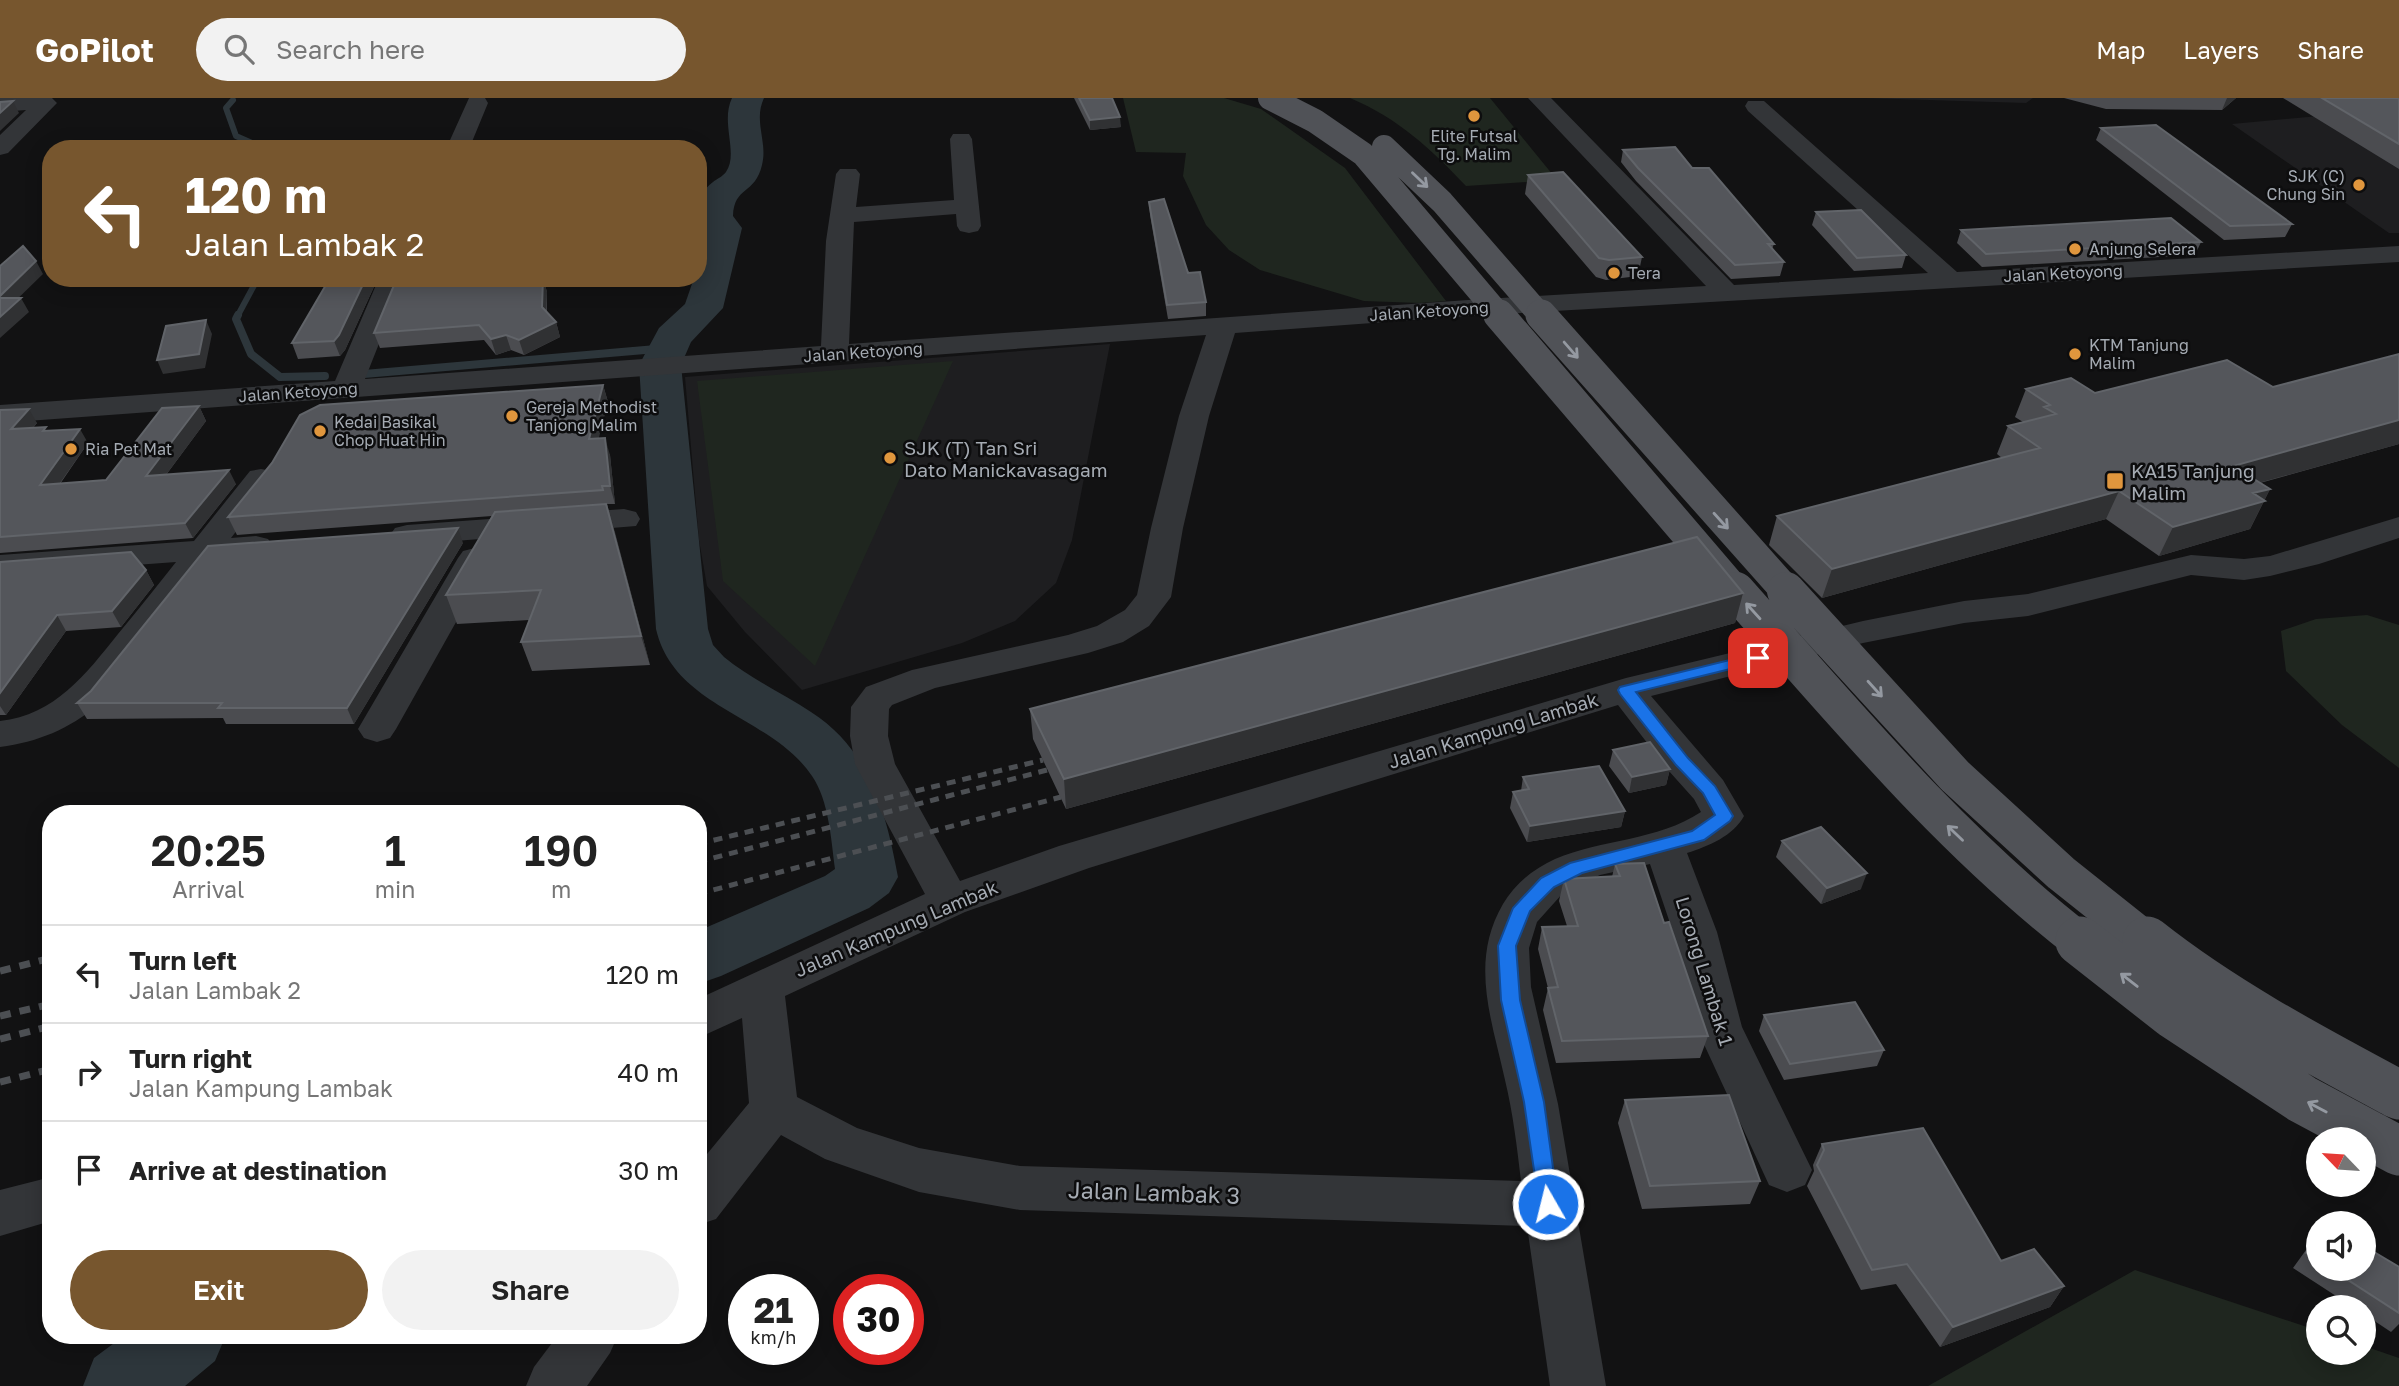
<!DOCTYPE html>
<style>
body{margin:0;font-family:"Golos Text",sans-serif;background:#f2f2f2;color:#222;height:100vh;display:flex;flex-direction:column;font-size:26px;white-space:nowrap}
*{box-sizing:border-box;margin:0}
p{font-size:23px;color:#767676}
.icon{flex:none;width:38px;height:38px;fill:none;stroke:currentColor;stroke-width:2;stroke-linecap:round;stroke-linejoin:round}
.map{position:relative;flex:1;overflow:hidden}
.sheet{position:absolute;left:42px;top:707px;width:665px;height:539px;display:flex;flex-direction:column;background:#fff;border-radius:28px;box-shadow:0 4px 18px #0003}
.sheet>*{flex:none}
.guide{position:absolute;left:42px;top:42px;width:665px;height:147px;border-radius:28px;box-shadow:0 4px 18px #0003;background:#77562e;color:#fff;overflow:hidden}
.needle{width:46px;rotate:295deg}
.fabs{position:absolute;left:2306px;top:1029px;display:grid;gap:14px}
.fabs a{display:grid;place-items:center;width:70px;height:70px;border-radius:50%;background:#fff;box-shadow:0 4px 18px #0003;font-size:35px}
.speed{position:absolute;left:728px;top:1176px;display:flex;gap:14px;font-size:35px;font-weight:700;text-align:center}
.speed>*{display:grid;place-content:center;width:91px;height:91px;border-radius:50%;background:#fff;box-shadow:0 4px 18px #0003;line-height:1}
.speed small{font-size:18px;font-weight:400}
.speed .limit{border:10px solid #d22;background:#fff;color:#111}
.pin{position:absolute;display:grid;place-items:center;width:60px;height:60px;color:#fff;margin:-30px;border-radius:14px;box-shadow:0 4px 10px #0006}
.me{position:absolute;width:77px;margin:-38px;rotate:352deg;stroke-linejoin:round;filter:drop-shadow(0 0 5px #0008)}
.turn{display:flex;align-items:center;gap:24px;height:147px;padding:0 28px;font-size:32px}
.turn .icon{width:91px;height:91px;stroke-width:2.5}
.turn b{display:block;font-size:49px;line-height:60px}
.eta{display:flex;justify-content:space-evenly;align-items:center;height:119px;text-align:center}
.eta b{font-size:42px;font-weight:600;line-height:49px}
.primary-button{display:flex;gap:14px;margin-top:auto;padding:14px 28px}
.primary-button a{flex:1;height:80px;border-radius:42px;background:#77562e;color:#fff;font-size:28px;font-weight:600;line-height:80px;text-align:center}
.primary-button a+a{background:#f2f2f2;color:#222}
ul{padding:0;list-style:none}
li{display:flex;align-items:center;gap:21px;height:98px;padding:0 28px;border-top:2px solid #e0e0e0}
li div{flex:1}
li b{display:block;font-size:26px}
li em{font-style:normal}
header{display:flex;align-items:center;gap:42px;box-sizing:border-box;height:98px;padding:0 35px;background:#77562e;color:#fff}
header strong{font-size:33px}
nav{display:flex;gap:38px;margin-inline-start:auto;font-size:24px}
.search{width:490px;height:63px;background:#f2f2f2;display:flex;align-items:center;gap:18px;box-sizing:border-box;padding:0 24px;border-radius:38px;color:#767676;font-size:26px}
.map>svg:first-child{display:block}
.built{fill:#1e1e20}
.green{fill:#1f261f}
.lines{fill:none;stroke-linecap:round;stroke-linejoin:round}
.stream-far1{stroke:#2d363b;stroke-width:6}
.stream{stroke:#2d363b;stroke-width:8}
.river{fill:#2d363b;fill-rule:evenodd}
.minor{fill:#333538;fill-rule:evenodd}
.rail-far1{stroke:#4c4f53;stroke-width:5;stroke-dasharray:9 7;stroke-linecap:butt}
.rail{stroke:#4c4f53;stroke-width:7;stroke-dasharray:11 9;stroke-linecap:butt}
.major-bridge-far3{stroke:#505257;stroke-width:24}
.major-bridge-far2{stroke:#505257;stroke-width:31}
.major-bridge-far1{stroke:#505257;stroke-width:38}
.major-bridge{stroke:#505257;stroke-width:49}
.wall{fill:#4b4c50}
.shaded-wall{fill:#303133}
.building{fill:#54565b;stroke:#616469;stroke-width:2}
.oneway{stroke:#9499a1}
.route{fill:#1a73e8;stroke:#114b97;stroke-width:2}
.poi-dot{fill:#e0963d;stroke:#0d0d0e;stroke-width:2.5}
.labels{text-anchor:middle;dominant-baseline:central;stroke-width:5;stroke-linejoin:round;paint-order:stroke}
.far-poi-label{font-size:16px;fill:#a5abb3;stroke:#0d0d0e;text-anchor:start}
.far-street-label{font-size:16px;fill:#a5abb3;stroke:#0d0d0e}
.poi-label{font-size:19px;fill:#a5abb3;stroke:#0d0d0e;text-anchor:start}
.street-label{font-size:19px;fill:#a5abb3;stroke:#0d0d0e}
.near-street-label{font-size:23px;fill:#a5abb3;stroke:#0d0d0e}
</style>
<header>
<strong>GoPilot</strong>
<div class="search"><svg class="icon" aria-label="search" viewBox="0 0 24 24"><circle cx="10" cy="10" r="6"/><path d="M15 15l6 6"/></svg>Search here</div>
<nav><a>Map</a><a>Layers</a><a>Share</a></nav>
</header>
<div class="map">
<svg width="2399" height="1288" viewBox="0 0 2399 1288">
<rect width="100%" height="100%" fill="#121213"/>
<path class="built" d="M1864 0H2033L2026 5Z
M2319 18 2399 39V135H2389L2232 26Z
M1110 246 1072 442 1056 485 1015 523 962 545 802 592 745 534 707 488 699 442 685 279Z"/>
<path class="green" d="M1123 0H1224L1261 11 1345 70 1446 203 1420 205 1364 203 1260 172 1229 152 1206 127 1183 78 1186 55 1136 54Z
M1350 0H1490L1557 82 1466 88C1431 51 1398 20 1350 0Z
M953 263 815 568 723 483 697 283Z
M2367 517 2399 527V670L2342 627 2286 573 2281 533 2316 521Z
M2135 1172 2319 1233V1255H2364V1248L2399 1260V1288H1928Z"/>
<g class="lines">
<path class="stream-far1" d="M233 2 226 10 236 38 266 51
M237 219 258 180"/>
<path class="stream" d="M238 217 236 221 251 256 280 279 325 278
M364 276 668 250"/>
<path class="river" d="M732 0H764C753 23 768 44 762 67 755 97 734 88 733 118L742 130 723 210 691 244 681 267 708 531 713 547 724 559C751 581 782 595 811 614 870 652 886 714 898 779L889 795 869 810 721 878 698 886V833L825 778 835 771C831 741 829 703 812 678 771 617 674 610 656 531L639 267 659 230 685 206 694 180H698V161L706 131C693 115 697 96 713 84 717 81 723 78 726 74 739 55 720 25 732 0Z
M125 1237H226L215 1263 185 1288H83L94 1260Z"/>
<path class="minor" d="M0 0H52L57 5 8 55 0 57V37L26 12 0 14Z
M469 0H485L488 5 469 51H446Z
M1528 0H1551L1734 187 1928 175 1748 13 1745 8 1748 3H1764L1957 174 2399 148V164L1468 218 1235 235 1209 318 1183 430 1171 499 1149 528 1123 544 1088 555 935 590 892 607 889 611 888 638 895 666 960 783 1059 748 1626 580 1863 523 1964 503 2028 496 2191 457 2244 461 2270 458 2399 419V440L2319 466 2270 478 2244 482 2191 477 2028 518 1964 525 1863 545 1651 598 1723 682 1744 718C1733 738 1709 748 1687 755L1717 834 1742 929 1812 1072 1805 1087 1787 1094 1769 1087 1696 929 1673 834 1650 766 1600 777 1563 795 1537 824 1529 850 1531 889 1558 1006 1606 1288H1550L1527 1128 1020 1112 919 1094 825 1061 781 1037 716 1121 698 1127V1067L749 1005 742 920 698 940V901L925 796 855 666 850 638 851 609 866 589 912 572 1068 537 1097 528 1125 512 1137 497 1151 430 1179 318 1206 237 0 325V307L335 283 379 180H405L365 281 821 248 826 143 836 76 840 71H856L860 76 856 109 954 102 950 41 953 36H969L972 41 981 128 978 133 969 135 960 133 957 128 956 116 854 124 849 246 1468 202 1706 188ZM1618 607 1668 672 1694 701 1701 714C1657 743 1602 741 1555 761 1533 771 1515 786 1503 806 1469 864 1492 922 1505 982 1513 1015 1517 1049 1521 1083L1020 1068 919 1050 857 1030 797 999 785 898 965 814 1089 770Z
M261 371 272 373 277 380 231 440 256 438 268 441 273 448 268 455 214 461 98 607C69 631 38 644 0 649V623C55 617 86 576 118 536 138 512 157 488 176 464L0 477V457L194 443 250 373Z
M624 411 636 414 640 421 636 428 407 447 395 444 390 437 395 430 407 427Z
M475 450 487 453 492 460 396 631 390 640 377 644 364 640 358 631 458 460 463 453Z
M51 1079V1123L0 1138V1092Z
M558 1237H618L610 1255 587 1288H526L534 1269Z"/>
<path class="rail-far1" d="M698 746 1043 662
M698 764 1047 672
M698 796 1061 699"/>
<path class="rail" d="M0 873 51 860
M0 918 51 906
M0 941 51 928
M0 984 51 971"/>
<path class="major-bridge-far3" d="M1270 0 1315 23 1363 56 1501 219
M1384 49 1442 104 1542 219"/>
<path class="major-bridge-far2" d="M1499 217 1737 495
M1541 217 1788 495"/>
<path class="major-bridge-far1" d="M1736 493C1846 617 1950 743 2082 845
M1786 493 1955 678 2061 775 2149 845"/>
<path class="major-bridge" d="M2080 843 2173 916 2302 1001 2399 1053
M2147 843C2224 904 2313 951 2399 997"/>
</g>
<path class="wall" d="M1074 0H1112L1121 29 1090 32Z
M2064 0H2236L2222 12 2106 11Z
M2283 0H2399V71Z
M2101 30 2292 126 2285 139 2224 142 2096 42Z
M1623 52 1692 70 1774 146 1772 151 1784 164 1780 178 1731 181 1636 83 1621 64Z
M1528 77 1642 159 1638 178 1606 182 1596 179 1525 96Z
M1149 104 1206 204V218L1168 221 1150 117Z
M1816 114 1906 157 1902 170 1854 173 1812 127Z
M1961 132 2201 144 2195 157 1982 169 1957 145Z
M323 180H378L345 252 340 258 298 261 292 245 326 188Z
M397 180H516L515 183 543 180 547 194V214L556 224 560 239 524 257 511 252 496 257 484 242 380 250 374 235Z
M2399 256V346L2260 385 2270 391 2250 431 2159 458 2106 421 1822 500 1769 447 1777 418 2002 360 1997 356 2008 328 2023 324 2015 319 2026 291 2095 295 2273 289Z
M603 287 608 304 598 340 610 357 615 406H607L608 410 650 567 532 573 521 544 529 522 457 526 446 497 492 418 237 437 228 419Z
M199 308 206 323 166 377 236 386 193 440 0 455V312L37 325 33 330 48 333 88 345 60 386 106 382Z
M463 445 354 626H226L223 620 87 621 77 605Z
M0 464 146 472 154 487 121 529 66 533 6 617H0Z
M1743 495 1735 525 1066 711 1033 641 1030 611Z
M1613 652 1670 671 1666 687 1629 695 1609 668Z
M1523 679 1625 713 1621 729 1527 744 1510 710 1513 694 1521 693Z
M1782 743 1861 791 1821 806 1776 759Z
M1615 766 1664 825 1708 938 1700 960 1556 965 1543 912 1548 890 1538 851 1542 829 1567 828 1559 803 1564 781 1612 779Z
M1764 917 1884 952 1877 968 1784 982 1759 933Z
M1625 1002 1760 1083 1750 1106 1642 1111 1618 1025Z
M1822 1046 2001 1163 2064 1188 2050 1209 1940 1249 1896 1186 1861 1192 1807 1088 1814 1073 1813 1067Z
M2319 1134V1171L2399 1169V1226L2391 1234 2364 1216V1209H2353L2293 1170Z"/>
<path class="shaded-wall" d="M2227 0H2236L2222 12Z
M13 3 19 15 0 33V15Z
M1120 19 1121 29 1090 32V22Z
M36 163 43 176 4 214 0 206V198Z
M366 180H378L345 252 340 258 334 243Z
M506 180H516L509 199 504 184Z
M543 180 547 194 546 224 542 209Z
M21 200 29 214 0 240V219Z
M206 222 212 236 205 270 163 276 157 262Z
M556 224 560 239 524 257 519 242Z
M506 237 511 252 496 257 491 241Z
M603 287 608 304 594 359 589 341Z
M199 308 206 323 154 393 146 378Z
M29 311 37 325 19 346 11 331Z
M2399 322V346L2219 396 2233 368Z
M80 331 88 345 48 402 40 387Z
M605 340 610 357 615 406 610 388Z
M229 372 236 386 193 440 185 425Z
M2270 391 2250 431 2159 458 2173 429 2253 395Z
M2119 393 2106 421 1822 500 1832 471Z
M606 406 615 434 650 567 641 538Z
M458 430 463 445 354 626 347 610Z
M146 472 154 487 121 529 112 513Z
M1743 495 1735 525 1066 711 1064 681Z
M57 517 66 533 6 617 0 608V595Z
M1670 671 1666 687 1629 695 1632 679Z
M1625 713 1621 729 1527 744 1530 728Z
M1867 775 1861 791 1821 806 1827 790Z
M2064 1188 2050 1209 1940 1249 1953 1229Z"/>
<path class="building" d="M1079 0H1112L1120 19 1090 22Z
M2322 0H2399V46Z
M13 3 0 15V4Z
M2156 27 2292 126 2230 128 2101 30Z
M1675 49 1692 70H1709L1774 146H1768L1784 164 1735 167 1638 70 1623 52Z
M1563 74 1642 159 1609 162 1599 160 1528 77Z
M1164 101 1188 175 1200 174 1206 204 1167 207 1149 104Z
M1861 112 1906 157 1857 160 1816 114Z
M2171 120 2201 144 1986 156 1961 132Z
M23 148 36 163 0 198V168Z
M330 180H366L339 237 334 243 292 245Z
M397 180H506L504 184 543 180 542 209 556 224 519 242 506 237 491 241 479 227 374 235Z
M0 200H21L0 219Z
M206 222 199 256 157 262 166 228Z
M2399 256V322L2233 368 2270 391 2253 395 2265 403 2173 429 2119 393 1832 471 1777 418 2040 350 2008 328 2056 316 2044 309 2050 307 2026 291 2071 280 2095 295 2227 262 2273 289Z
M603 287 589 341 605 340 610 388H602L603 392 228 419 272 365 300 317 320 307Z
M199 308 146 378 229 372 185 425 0 439V312L29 311 11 331 46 329 43 333 80 331 40 387 106 382 162 310Z
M606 406 641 538 521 544 541 492 446 497 495 414Z
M458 430 347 610H218L222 605H77L91 593 208 448Z
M1697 439 1743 495 1064 681 1030 611Z
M131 454 146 472 112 513 57 517 0 595V464Z
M1650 644 1670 671 1632 679 1613 652Z
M1599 668 1625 713 1530 728 1513 694 1529 691 1523 679Z
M1821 729 1867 775 1827 790 1782 743Z
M1644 765 1664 825 1669 824 1708 938 1562 943 1548 890 1558 889 1542 829 1578 828 1564 781 1620 778 1615 766Z
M1855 904 1884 952 1790 966 1764 917Z
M1729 997 1760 1083 1650 1088 1625 1002Z
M1923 1030 2001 1163 2034 1151 2064 1188 1953 1229 1907 1166 1872 1172 1817 1067 1824 1052 1822 1046Z
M2319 1136V1163L2306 1155Z
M2364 1148 2399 1169V1215L2331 1171H2364Z"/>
<defs><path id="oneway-shaft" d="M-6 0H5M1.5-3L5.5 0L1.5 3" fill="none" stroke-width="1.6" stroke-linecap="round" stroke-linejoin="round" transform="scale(1.75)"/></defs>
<g class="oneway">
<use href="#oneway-shaft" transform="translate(1420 82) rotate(44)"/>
<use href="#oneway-shaft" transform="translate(1571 252) rotate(49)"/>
<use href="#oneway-shaft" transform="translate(1721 423) rotate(48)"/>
<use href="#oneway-shaft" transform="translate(1753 513) rotate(-132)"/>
<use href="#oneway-shaft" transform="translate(1875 591) rotate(48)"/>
<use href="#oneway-shaft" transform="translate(1955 735) rotate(-136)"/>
<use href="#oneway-shaft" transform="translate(2129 882) rotate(-142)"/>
<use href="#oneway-shaft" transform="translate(2317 1009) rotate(-152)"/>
</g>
<path class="route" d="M1758 555 1765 560 1763 563 1636 594 1688 660 1715 688 1733 718 1730 723 1704 742 1582 775 1554 789 1530 813 1516 848 1520 902 1544 1004 1558 1106 1555 1113 1548 1115 1540 1113 1524 1004 1501 902 1498 848 1513 810 1541 780 1570 765 1692 733 1715 717 1703 695 1676 667 1620 596 1618 592 1620 589Z"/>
<g class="poi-dot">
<circle cx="1474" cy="18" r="7"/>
<circle cx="2359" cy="87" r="7"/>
<circle cx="2075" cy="151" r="7"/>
<circle cx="1614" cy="175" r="7"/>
<circle cx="2075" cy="256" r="7"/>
<circle cx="512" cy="318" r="7"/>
<circle cx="320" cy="333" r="7"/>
<circle cx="71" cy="351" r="7"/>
<circle cx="890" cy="360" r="7"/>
<rect x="2106" y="374" width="18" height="18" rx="3.5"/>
</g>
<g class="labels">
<g class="far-poi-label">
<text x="1474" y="38" text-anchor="middle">Elite Futsal<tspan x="1474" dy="18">Tg. Malim</tspan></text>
<text x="2345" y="78" text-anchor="end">SJK (C)<tspan x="2345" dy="18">Chung Sin</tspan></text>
<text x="2089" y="151">Anjung Selera</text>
<text x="1628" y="175">Tera</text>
<text x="2089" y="247">KTM Tanjung<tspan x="2089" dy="18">Malim</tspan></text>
<text x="526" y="309">Gereja Methodist<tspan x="526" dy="18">Tanjong Malim</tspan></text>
<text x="334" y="324">Kedai Basikal<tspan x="334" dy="18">Chop Huat Hin</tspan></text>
<text x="85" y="351">Ria Pet Mat</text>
</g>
<g class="far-street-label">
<text transform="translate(2063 175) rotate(-3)">Jalan Ketoyong</text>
<text transform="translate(1429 213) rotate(-4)">Jalan Ketoyong</text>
<text transform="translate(863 254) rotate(-4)">Jalan Ketoyong</text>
<text transform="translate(298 294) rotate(-4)">Jalan Ketoyong</text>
</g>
<g class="poi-label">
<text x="904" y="349">SJK (T) Tan Sri<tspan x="904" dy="22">Dato Manickavasagam</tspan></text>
<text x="2131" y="372">KA15 Tanjung<tspan x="2131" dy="22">Malim</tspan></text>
</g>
<g class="street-label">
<text transform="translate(1493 632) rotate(-17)">Jalan Kampung Lambak</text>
<text transform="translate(896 830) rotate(-23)">Jalan Kampung Lambak</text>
<text transform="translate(1705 873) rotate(73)">Lorong Lambak 1</text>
</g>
<g class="near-street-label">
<text transform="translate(1154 1094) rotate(2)">Jalan Lambak 3</text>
</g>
</g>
</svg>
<div class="fabs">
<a><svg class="needle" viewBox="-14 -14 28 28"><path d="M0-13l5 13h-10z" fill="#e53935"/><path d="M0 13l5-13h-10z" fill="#767676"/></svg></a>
<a><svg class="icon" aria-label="sound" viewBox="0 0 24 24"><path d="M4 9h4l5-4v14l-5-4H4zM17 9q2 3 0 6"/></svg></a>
<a><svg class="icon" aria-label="search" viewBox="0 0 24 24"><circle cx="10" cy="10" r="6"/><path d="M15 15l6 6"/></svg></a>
</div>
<div class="speed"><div>21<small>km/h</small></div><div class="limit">30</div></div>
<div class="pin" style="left:1758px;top:560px;background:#d93025"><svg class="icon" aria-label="arrive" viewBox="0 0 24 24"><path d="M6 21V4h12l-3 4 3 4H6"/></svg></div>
<svg class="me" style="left:1548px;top:1106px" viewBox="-20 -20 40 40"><circle r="17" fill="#1a73e8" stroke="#fff" stroke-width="3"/><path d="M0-11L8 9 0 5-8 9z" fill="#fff"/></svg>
<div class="guide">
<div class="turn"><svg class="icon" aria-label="left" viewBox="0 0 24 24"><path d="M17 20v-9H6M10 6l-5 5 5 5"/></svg><div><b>120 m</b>Jalan Lambak 2</div></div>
</div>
<section class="sheet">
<div class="eta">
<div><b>20:25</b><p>Arrival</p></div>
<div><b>1</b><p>min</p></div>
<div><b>190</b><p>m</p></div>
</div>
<ul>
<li><svg class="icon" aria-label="left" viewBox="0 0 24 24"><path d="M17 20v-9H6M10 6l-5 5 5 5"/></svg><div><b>Turn left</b><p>Jalan Lambak 2</p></div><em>120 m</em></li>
<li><svg class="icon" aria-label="right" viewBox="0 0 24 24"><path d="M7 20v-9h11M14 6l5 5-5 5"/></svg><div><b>Turn right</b><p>Jalan Kampung Lambak</p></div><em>40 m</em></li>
<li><svg class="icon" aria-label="arrive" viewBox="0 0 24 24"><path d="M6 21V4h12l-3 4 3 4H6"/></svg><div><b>Arrive at destination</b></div><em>30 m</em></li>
</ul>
<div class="primary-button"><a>Exit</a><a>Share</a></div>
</section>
</div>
